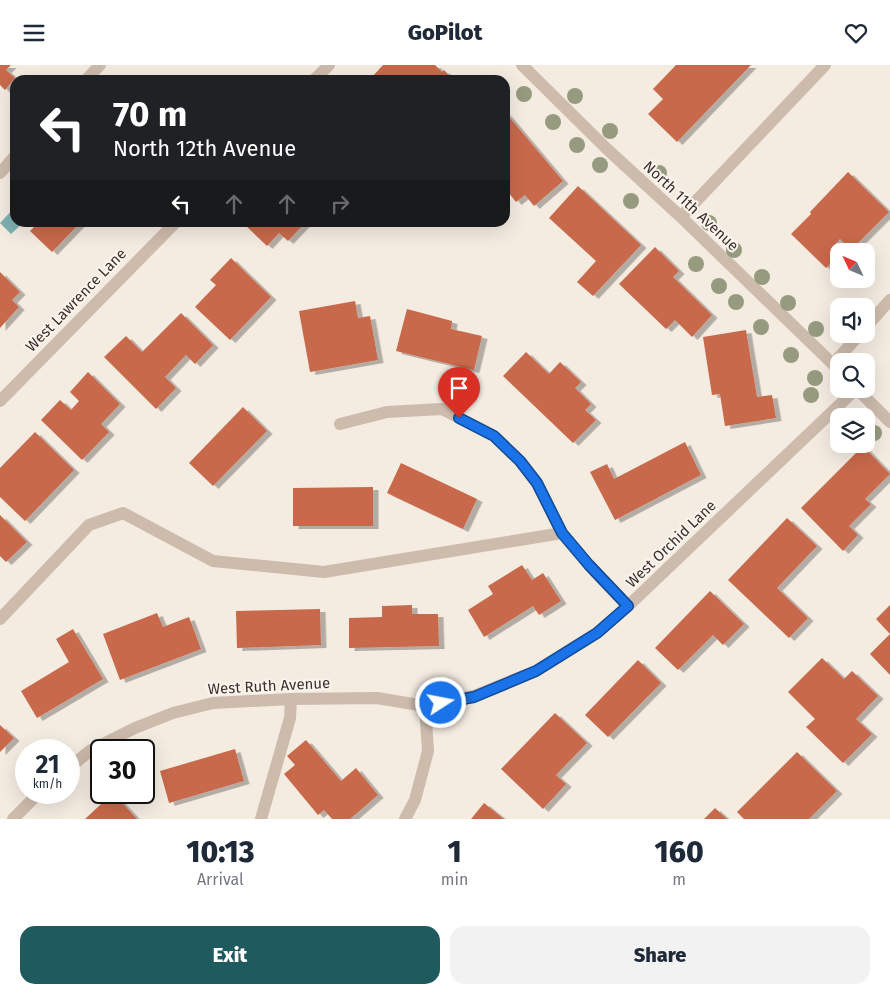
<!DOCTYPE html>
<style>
body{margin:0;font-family:"Fira Sans",sans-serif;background:#f2f2f3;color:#1f2937;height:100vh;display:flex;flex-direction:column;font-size:19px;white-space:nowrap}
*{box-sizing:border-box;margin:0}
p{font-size:16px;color:#747a83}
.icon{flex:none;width:28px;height:28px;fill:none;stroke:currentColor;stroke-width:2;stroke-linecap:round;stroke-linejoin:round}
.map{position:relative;height:754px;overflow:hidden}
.sheet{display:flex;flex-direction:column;background:#fff;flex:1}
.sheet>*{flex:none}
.hud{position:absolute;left:10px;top:10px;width:500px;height:152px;border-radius:15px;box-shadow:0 5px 20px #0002;background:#202124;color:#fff;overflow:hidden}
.needle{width:32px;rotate:314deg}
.buttons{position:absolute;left:830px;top:178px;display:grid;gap:10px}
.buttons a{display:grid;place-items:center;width:45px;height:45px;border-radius:10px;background:#fff;box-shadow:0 5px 20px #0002;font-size:25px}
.speed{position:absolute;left:15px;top:674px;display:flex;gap:10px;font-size:25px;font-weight:700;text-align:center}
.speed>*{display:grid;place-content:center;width:65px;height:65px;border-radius:50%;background:#fff;box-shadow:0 5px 20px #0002;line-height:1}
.speed small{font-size:12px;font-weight:400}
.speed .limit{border:2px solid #111;border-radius:8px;background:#fff;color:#111}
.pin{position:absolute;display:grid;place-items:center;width:42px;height:42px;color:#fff;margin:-51px -21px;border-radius:50% 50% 50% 0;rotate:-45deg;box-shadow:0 0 5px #0007}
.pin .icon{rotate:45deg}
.me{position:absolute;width:55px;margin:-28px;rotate:79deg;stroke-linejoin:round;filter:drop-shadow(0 0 4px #0008)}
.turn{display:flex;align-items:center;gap:18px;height:105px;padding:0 20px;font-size:22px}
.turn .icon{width:65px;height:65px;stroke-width:2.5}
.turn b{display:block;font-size:35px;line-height:42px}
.lanes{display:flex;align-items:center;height:48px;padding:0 20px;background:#0003;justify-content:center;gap:25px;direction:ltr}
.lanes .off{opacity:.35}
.eta{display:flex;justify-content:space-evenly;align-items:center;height:85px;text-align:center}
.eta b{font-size:30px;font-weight:800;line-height:35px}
.action{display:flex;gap:10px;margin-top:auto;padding:10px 20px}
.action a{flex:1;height:58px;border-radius:15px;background:#1f5a5e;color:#fff;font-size:20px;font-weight:800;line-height:58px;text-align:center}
.action a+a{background:#f2f2f3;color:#1f2937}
header{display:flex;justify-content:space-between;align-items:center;height:65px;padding:0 20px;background:#fff;font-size:22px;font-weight:800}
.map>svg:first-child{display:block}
.water{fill:#7fb0b2}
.building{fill:#c8694b;filter:url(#shadow)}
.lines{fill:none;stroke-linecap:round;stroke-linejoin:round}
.minor{stroke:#cdbbac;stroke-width:12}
.tree{fill:#969b7f}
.route-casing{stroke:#114b97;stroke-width:12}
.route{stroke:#1a73e8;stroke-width:9}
.labels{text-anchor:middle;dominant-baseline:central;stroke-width:4;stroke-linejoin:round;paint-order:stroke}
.street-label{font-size:15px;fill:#3b302b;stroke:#fbf5ee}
</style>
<header><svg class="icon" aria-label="menu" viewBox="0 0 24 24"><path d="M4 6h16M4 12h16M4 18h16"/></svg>GoPilot<svg class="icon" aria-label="heart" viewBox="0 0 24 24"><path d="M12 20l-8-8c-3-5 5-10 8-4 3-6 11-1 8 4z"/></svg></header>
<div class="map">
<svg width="890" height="754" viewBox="0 0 890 754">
<defs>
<filter id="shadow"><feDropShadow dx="5.5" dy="3" stdDeviation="0" flood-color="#0004"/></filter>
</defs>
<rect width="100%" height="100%" fill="#f4ebe1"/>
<path class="water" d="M15 142V158H23L11 169 0 158Z"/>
<path class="building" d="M0 0H11L6 5 15 13 5 25 0 20Z
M383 0H435L442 7 444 5 454 15H375L372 12Z
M676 0H751L677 77 648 49 663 34 653 24Z
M505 47 563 116 534 141 525 130 516 137 505 123Z
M848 107 889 147 851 185 840 174 834 181 839 186V190L826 203 791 169 811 149 810 147Z
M578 121 641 180 593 231 577 217 596 196 549 153Z
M38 158H80L52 187 30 166Z
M247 158H305L288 176 279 168 267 181 245 160Z
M655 182 679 206 673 212 712 250 692 272 675 255 666 264 619 219Z
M231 193 271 232 230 275 195 242 216 220 210 215Z
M0 207 20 227 12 235 19 242 0 263Z
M355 236 358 253 370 251 378 295 310 307 299 246Z
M407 244 452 256 451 264 482 271 474 305 396 286Z
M181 248 213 280 195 299 186 290 165 312 176 323 156 344 104 292 126 271 142 287Z
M746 265 757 332 772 330 776 353 725 361 720 329 712 330 703 272Z
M526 287 549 309 560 297 581 317 575 323 591 339 585 345 596 355 573 378 503 311Z
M88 307 120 339 101 359 109 367 82 395 41 355 60 335 71 345 79 336 70 327Z
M243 342 267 366 213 421 189 398Z
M35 367 74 405 25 456 0 432V403Z
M685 377 701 410 615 455 590 407 607 399 614 414Z
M863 381 890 409 865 434 871 439 849 461 858 470 843 486 801 443Z
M401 398 477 434 463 464 387 428Z
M373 422V461H293V423Z
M0 450 27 477 6 497 0 491Z
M787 453 817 481 777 523 808 553 789 573 728 515Z
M522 500 532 515 543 508 561 536 539 550 533 541 484 572 468 545 493 529 488 521Z
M710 526 744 559 723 580 713 570 678 605 655 583Z
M412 540V549H438L439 581 349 583V553L382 552V541Z
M890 540V569L876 554Z
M320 544 321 580 237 583 236 546Z
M157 548 163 562 189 552 201 584 120 615 103 569Z
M73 564 103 614 37 653 21 626 69 597 56 574Z
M890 569V610L870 589Z
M822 593 844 614 852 606 878 631 856 654 872 669 843 698 806 662 815 654 788 627Z
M638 595 661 618 608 672 585 650Z
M555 648 587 678 556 710 566 719 543 744 501 704Z
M0 660 14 673 0 687Z
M306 675 341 716 356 703 378 730 350 754H332L324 745 318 750 284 709 295 700 287 691Z
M235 684 244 716 169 738 160 706Z
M797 687 837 726 809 754H744L737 747Z
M113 728 137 754H85Z
M484 738 504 754H471Z
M715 743 727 754H704Z"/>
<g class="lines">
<path class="minor" d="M522 0 607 84 681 152 839 305
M86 15 100 0
M314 15 329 0
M0 108 15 91
M681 152 825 0
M866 262 890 235
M833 299 860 269
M857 324 890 357
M0 336 175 158
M340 359 387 347 442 344 494 371 520 396 537 418 562 468 589 500 628 541
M0 554 89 460 123 448 213 496 324 507 562 468
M69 703 91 685 135 663 173 648 213 638 291 634 377 633 425 641 474 631 536 606 597 568 628 541 856 324
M13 754 39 728
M261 754 290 653 291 634
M405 754 415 735 428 686 425 641"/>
</g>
<g class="tree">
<circle cx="524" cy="29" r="8"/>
<circle cx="575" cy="31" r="8"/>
<circle cx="553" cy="57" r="8"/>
<circle cx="610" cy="66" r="8"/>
<circle cx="577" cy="80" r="8"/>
<circle cx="600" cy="100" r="8"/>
<circle cx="659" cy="108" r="8"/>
<circle cx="631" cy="136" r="8"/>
<circle cx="709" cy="158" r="8"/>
<circle cx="734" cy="185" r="8"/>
<circle cx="696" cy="199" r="8"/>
<circle cx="762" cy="212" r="8"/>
<circle cx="719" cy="221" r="8"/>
<circle cx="736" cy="237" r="8"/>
<circle cx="788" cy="238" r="8"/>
<circle cx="761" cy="262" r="8"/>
<circle cx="816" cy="264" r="8"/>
<circle cx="791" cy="290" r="8"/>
<circle cx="815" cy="313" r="8"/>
<circle cx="811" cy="330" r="8"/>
<circle cx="874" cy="368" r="8"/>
</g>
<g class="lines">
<defs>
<path id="route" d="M441 638 474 632 536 606 597 568 628 541 589 500 562 468 537 418 520 396 494 371 459 353"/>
</defs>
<use href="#route" class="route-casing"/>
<use href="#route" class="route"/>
</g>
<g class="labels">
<g class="street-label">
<text transform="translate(691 141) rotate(43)">North 11th Avenue</text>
<text transform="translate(76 235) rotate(-46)">West Lawrence Lane</text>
<text transform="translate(671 479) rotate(-44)">West Orchid Lane</text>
<text transform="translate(269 621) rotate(-3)">West Ruth Avenue</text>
</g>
</g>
</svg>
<div class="buttons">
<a><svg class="needle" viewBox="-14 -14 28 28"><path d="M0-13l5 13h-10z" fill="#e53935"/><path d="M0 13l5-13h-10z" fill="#747a83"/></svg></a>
<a><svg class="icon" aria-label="sound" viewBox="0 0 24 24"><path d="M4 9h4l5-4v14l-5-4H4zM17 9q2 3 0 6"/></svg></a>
<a><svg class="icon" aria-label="search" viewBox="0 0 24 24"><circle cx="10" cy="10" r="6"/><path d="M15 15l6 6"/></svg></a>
<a><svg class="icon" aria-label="layers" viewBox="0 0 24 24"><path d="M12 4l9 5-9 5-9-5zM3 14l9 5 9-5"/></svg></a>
</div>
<div class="speed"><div>21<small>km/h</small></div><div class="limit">30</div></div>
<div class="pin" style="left:459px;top:353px;background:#d93025"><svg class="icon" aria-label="arrive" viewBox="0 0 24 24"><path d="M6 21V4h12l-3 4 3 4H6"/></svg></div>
<svg class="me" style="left:441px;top:638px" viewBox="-20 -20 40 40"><circle r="17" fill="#1a73e8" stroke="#fff" stroke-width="3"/><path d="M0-11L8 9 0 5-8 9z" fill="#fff"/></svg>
<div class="hud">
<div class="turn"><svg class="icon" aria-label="left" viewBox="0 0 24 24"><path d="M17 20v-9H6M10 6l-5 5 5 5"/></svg><div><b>70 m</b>North 12th Avenue</div></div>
<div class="lanes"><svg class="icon" aria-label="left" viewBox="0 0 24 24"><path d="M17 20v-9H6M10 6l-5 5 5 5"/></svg><svg class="icon off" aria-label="ahead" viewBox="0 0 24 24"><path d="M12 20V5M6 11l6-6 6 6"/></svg><svg class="icon off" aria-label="ahead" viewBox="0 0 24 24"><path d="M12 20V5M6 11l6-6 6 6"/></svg><svg class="icon off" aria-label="right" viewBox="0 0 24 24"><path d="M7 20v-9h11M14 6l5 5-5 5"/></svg></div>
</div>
</div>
<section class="sheet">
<div class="eta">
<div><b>10:13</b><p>Arrival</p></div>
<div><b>1</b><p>min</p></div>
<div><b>160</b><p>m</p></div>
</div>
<div class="action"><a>Exit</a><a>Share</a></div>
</section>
